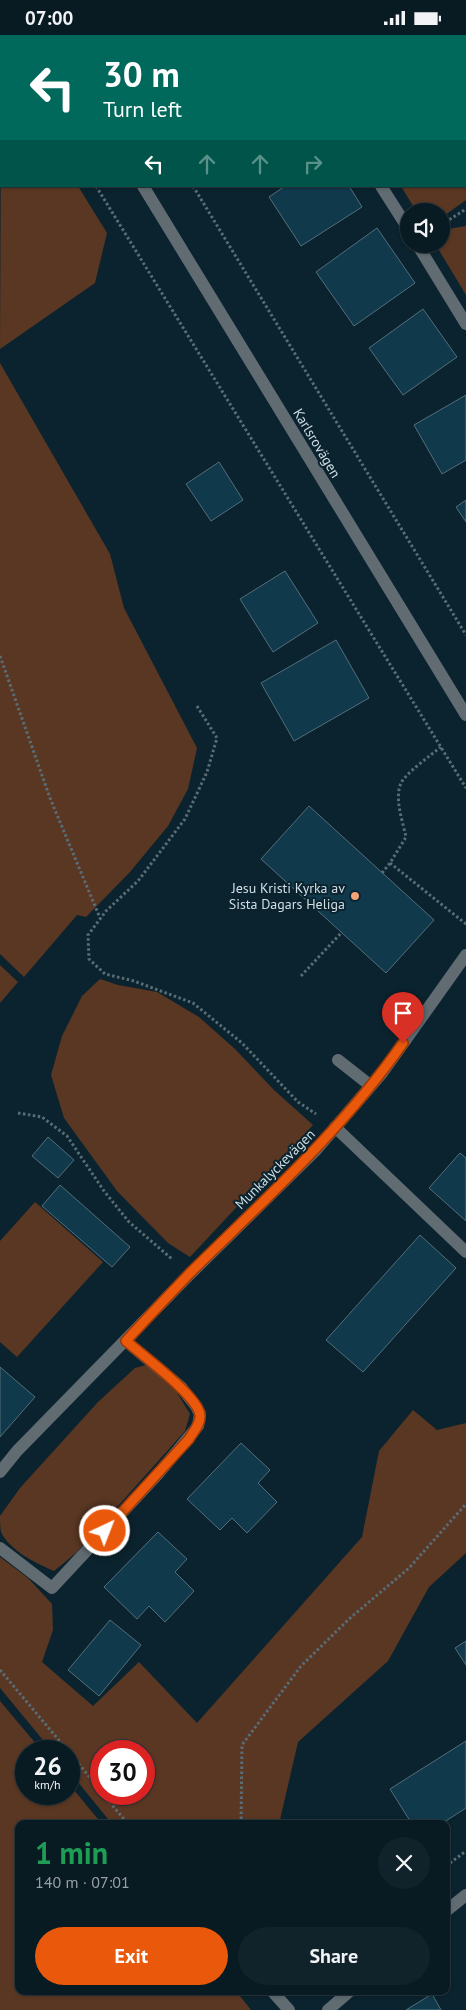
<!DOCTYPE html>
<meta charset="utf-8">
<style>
body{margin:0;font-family:"PT Sans",sans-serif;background:#11232a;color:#f1f3f6;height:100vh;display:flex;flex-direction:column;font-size:19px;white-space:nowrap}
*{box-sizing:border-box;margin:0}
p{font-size:16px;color:#98a1a5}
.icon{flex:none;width:28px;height:28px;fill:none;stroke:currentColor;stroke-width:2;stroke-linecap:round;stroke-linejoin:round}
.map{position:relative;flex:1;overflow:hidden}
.drawer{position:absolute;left:15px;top:1785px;width:435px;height:175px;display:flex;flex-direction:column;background:#081a22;border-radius:10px;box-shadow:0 1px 4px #0004,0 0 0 1px #293840}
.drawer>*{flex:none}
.guide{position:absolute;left:0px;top:0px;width:466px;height:152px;box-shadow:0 1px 4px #0004,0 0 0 1px #293840;background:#00695c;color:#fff;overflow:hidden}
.buttons{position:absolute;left:400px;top:168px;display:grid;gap:10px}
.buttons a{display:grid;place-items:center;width:50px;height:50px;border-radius:50%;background:#081a22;box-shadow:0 1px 4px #0004,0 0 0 1px #293840;font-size:25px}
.speed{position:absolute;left:15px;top:1705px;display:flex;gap:10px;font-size:25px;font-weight:700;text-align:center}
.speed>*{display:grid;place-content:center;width:65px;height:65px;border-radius:50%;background:#081a22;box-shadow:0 1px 4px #0004,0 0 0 1px #293840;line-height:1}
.speed small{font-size:12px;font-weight:400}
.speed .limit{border:8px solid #d22;background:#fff;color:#111}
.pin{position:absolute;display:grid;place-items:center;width:42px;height:42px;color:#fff;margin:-51px -21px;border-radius:50% 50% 50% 0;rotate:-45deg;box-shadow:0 0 5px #0007}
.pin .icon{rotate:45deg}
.me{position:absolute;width:55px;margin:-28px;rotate:43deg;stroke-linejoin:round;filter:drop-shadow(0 0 4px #0008)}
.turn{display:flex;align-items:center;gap:18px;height:105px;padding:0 20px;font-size:22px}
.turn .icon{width:65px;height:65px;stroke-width:2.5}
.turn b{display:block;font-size:35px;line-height:42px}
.lanes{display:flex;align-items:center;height:48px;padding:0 20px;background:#0003;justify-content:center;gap:25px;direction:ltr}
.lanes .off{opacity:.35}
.round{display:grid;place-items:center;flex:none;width:52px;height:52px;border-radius:26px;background:#11232a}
.summary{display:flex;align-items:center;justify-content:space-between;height:85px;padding:0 20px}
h1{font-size:30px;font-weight:700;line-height:38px;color:#1e9e55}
.cta{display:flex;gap:10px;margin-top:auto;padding:10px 20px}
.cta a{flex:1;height:58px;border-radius:30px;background:#ea580c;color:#fff;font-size:20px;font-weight:700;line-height:58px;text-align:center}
.cta a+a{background:#11232a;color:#f1f3f6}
.status{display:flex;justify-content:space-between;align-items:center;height:35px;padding:0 25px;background:#081a22;direction:ltr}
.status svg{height:14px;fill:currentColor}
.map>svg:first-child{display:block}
.green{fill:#5a3722;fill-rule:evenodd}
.building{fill:#10394b;stroke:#546e7b}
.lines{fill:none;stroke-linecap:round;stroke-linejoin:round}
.path{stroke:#596d76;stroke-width:3;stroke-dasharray:2.5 2.5;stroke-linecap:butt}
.minor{stroke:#616c72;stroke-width:12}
.route-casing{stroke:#983908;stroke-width:12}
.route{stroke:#ea580c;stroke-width:9}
.poi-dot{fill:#efa376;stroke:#0b232e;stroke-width:2}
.labels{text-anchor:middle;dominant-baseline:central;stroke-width:4;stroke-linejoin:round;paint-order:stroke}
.street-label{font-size:14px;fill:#d1dfe6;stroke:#0b232e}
.poi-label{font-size:14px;fill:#d1dfe6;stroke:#0b232e;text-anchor:end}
</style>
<div class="status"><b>07:00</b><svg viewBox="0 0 49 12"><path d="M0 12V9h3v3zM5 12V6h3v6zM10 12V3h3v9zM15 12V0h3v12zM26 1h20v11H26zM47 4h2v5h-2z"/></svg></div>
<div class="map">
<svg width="466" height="1975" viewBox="0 0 466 1975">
<rect width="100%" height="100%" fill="#0b232e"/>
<path class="green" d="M465 66 466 165 441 183V176H416L401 151H465Z
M1 85V151H78L107 198 95 248 0 314Z
M466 191V260L437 212 438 209H441V199L448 194Z
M0 328 110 519 124 573 197 713 188 754 168 791 130 837 86 882 77 880 24 942 0 919Z
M0 930 18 947 0 968Z
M100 944 118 950 157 957 199 982 235 1014 274 1055 313 1090 190 1222 168 1208 117 1156 64 1083 51 1040 62 1001 82 961Z
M35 1167 103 1227 17 1322 0 1307V1206Z
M146 1330 176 1356 190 1379 185 1396 76 1518 54 1536C36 1528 10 1516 1 1497 0 1492 0 1486 0 1481L20 1453 98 1367 135 1333Z
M413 1375 437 1395 466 1388V1518L429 1552 388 1626 298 1707 279 1789H112L69 1736V1716H52L0 1653V1522L28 1543 52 1569 53 1595 42 1627 93 1671 139 1627 197 1688 362 1502 379 1416ZM144 1716V1759H101V1716Z
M0 1666 42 1716H26V1759H69V1749L102 1789H19V1956H236L251 1975H0Z"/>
<path class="building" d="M188 0H256L257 1H186Z
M285 151H349L362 172 301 211 269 162Z
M377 193 415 248 354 291 316 237Z
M423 274 457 322 403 360 369 313Z
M466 360V425L442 439 414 390Z
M219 427 243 465 211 486 186 449Z
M466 465V487L456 472Z
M285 536 318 588 273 617 240 564Z
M336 605 369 663 294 706 261 648Z
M309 771 434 885 386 938 261 824Z
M48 1102 74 1125 58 1143 32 1121Z
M460 1118 466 1123V1186L429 1153Z
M60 1150 130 1212 112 1232 42 1171Z
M420 1200 456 1233 363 1337 326 1305Z
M0 1332 35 1362 0 1402Z
M241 1408 270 1435 258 1448 277 1467 247 1498 232 1483 220 1495 187 1464Z
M158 1497 187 1524 175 1537 194 1556 165 1587 149 1571 137 1584 104 1552Z
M110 1585 141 1610 99 1661 68 1635Z
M466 1606V1630L455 1613Z
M466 1706V1773L441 1789H412L390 1754Z
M432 1959 441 1975H406Z"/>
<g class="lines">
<path class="path" d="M2 0 3 1
M101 0V1
M96 151 466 753
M193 151 466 600
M441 190 466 174
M0 621 50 763 100 883
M197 671 217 703 207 737 185 784 138 846 106 876 88 900 89 924 105 939 134 946 193 968 242 1008 298 1067 316 1079
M390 828 466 889
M382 838 390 828 406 802C403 787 394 764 401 748 405 739 432 719 441 712
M301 941 342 897
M18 1078 42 1082 67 1101 104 1156 129 1187 172 1224
M0 1635 68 1716
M69 1717 101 1756
M103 1759 128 1789
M241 1789 242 1710 301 1631 349 1584 409 1533 466 1469
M446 1831 466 1816"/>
<path class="minor" d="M51 0V1
M285 0 286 1
M74 1 76 0
M0 52 1 51
M143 151 466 680
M381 151 409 195
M417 209 466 289
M338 1025 371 1051
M335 1092 466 1217
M0 1437 17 1416 190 1239 315 1116 382 1038 466 920
M0 1513 52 1553 158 1439 198 1391 200 1379 196 1371 181 1352 126 1306
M446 1876 466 1860
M272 1956 289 1975
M328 1975 350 1956"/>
</g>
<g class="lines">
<defs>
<path id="route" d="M105 1496 189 1404C193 1397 201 1389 200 1380 198 1361 141 1319 126 1306 147 1283 169 1260 191 1237 266 1163 342 1095 403 1008"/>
</defs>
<use href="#route" class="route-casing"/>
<use href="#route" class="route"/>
</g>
<circle class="poi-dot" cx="355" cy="861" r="5"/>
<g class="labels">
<g class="street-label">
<text transform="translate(317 408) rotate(59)">Karlsrovägen</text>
<text transform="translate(275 1134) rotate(-45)">Munkalyckevägen</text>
</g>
<g class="poi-label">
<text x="345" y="853">Jesu Kristi Kyrka av<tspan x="345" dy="16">Sista Dagars Heliga</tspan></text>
</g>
</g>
</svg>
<div class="buttons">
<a><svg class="icon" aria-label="sound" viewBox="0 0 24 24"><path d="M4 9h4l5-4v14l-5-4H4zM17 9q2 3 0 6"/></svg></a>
</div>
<div class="speed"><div>26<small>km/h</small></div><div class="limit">30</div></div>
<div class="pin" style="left:403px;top:1008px;background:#d93025"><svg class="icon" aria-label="arrive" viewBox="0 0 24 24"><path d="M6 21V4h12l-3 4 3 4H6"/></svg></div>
<svg class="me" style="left:105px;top:1496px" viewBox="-20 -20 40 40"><circle r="17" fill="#ea580c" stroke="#fff" stroke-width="3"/><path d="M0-11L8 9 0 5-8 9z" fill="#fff"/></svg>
<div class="guide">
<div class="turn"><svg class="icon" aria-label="left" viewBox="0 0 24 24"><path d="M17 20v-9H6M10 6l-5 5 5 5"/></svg><div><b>30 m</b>Turn left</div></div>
<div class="lanes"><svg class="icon" aria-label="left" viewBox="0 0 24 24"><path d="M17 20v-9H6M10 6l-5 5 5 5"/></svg><svg class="icon off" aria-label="ahead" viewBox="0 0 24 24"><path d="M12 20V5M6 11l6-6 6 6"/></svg><svg class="icon off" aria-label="ahead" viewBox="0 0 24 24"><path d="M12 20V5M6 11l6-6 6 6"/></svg><svg class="icon off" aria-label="right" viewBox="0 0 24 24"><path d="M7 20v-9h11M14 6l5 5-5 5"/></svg></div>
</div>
<section class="drawer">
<div class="summary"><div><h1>1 min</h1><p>140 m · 07:01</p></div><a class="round"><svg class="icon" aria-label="close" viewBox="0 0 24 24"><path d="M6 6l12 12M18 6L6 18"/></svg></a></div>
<div class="cta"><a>Exit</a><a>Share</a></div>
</section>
</div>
